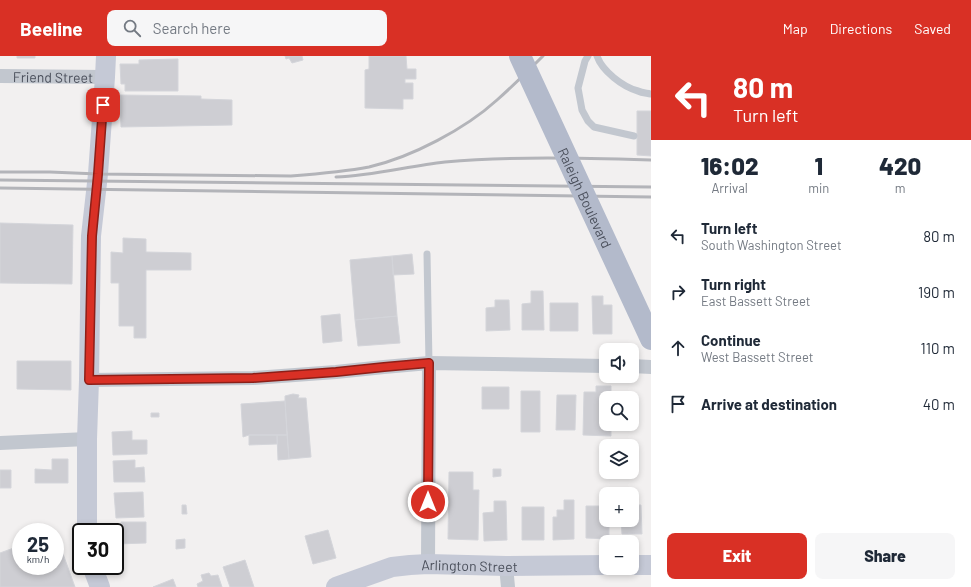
<!DOCTYPE html>
<meta charset="utf-8">
<style>
body{margin:0;font-family:Barlow,sans-serif;background:#f6f6f7;color:#1f2937;height:100vh;display:flex;flex-direction:column;font-size:15px;white-space:nowrap}
*{box-sizing:border-box;margin:0}
p{font-size:13px;color:#747a83}
.icon{flex:none;width:22px;height:22px;fill:none;stroke:currentColor;stroke-width:2;stroke-linecap:round;stroke-linejoin:round}
.map{position:relative;flex:1;overflow:hidden}
.details{display:flex;flex-direction:column;background:#fff;width:320px}
.details>*{flex:none}
.hud{background:#d93025;color:#fff;overflow:hidden}
.tools{position:absolute;left:599px;top:287px;display:grid;gap:8px}
.tools a{display:grid;place-items:center;width:40px;height:40px;border-radius:8px;background:#fff;box-shadow:0 2px 6px #0003;font-size:20px}
.speed{position:absolute;left:12px;top:467px;display:flex;gap:8px;font-size:20px;font-weight:700;text-align:center}
.speed>*{display:grid;place-content:center;width:52px;height:52px;border-radius:50%;background:#fff;box-shadow:0 2px 6px #0003;line-height:1}
.speed small{font-size:10px;font-weight:400}
.speed .limit{border:2px solid #111;border-radius:6px;background:#fff;color:#111}
.pin{position:absolute;display:grid;place-items:center;width:34px;height:34px;color:#fff;margin:-17px;border-radius:8px;box-shadow:0 2px 6px #0006}
.me{position:absolute;width:44px;margin:-22px;rotate:0deg;stroke-linejoin:round;filter:drop-shadow(0 0 3px #0008)}
.turn{display:flex;align-items:center;gap:14px;height:84px;padding:0 16px;font-size:18px}
.turn .icon{width:52px;height:52px;stroke-width:2.5}
.turn b{display:block;font-size:28px;line-height:34px}
.eta{display:flex;justify-content:space-evenly;align-items:center;height:68px;text-align:center}
.eta b{font-size:24px;font-weight:800;line-height:28px}
.button{display:flex;gap:8px;margin-top:auto;padding:8px 16px}
.button a{flex:1;height:46px;border-radius:8px;background:#d93025;color:#fff;font-size:16px;font-weight:800;line-height:46px;text-align:center}
.button a+a{background:#f6f6f7;color:#1f2937}
ul{padding:0;list-style:none}
li{display:flex;align-items:center;gap:12px;height:56px;padding:0 16px}
li div{flex:1}
li b{display:block;font-size:15px}
li em{font-style:normal}
header{display:flex;align-items:center;gap:24px;box-sizing:border-box;height:56px;padding:0 20px;background:#d93025;color:#fff}
header strong{font-size:19px}
nav{display:flex;gap:22px;margin-inline-start:auto;font-size:14px}
.search{width:280px;height:36px;background:#f6f6f7;display:flex;align-items:center;gap:10px;box-sizing:border-box;padding:0 14px;border-radius:8px;color:#747a83;font-size:15px}
main{display:flex;flex:1;min-height:0}
.map>svg:first-child{display:block}
.building{fill:#ceced3;stroke:#d4d5da}
.lines{fill:none;stroke-linecap:round;stroke-linejoin:round}
.lane{stroke:#c2c7cf;stroke-width:7}
.street{stroke:#c2c7cf;stroke-width:14}
.secondary{stroke:#c5c9d6;stroke-width:20}
.rail{stroke:#b3b4b9;stroke-width:3}
.primary-bridge{stroke:#b3bacb;stroke-width:22}
.route-casing{stroke:#8d1f18;stroke-width:10}
.route{stroke:#d93025;stroke-width:7}
.labels{text-anchor:middle;dominant-baseline:central;stroke-width:3.5;stroke-linejoin:round;paint-order:stroke}
.street-label{font-size:14px;fill:#4a4f5b;stroke:#fff}
</style>
<header>
<strong>Beeline</strong>
<div class="search"><svg class="icon" aria-label="search" viewBox="0 0 24 24"><circle cx="10" cy="10" r="6"/><path d="M15 15l6 6"/></svg>Search here</div>
<nav><a>Map</a><a>Directions</a><a>Saved</a></nav>
</header>
<main>
<div class="map">
<svg width="651" height="531" viewBox="0 0 651 531">
<rect width="100%" height="100%" fill="#f2f0f0"/>
<path class="building" d="M17 0H35V2H17Z
M285 0H302L303 4 292 7 289 2 286 3Z
M369 0H406L407 13H416V23H405V27H413V43H403V53L365 52V14L369 13Z
M178 3V35H125V28H121L120 8H139V4Z
M120 39 201 40V43L232 44V69L121 71Z
M637 55H651V100L637 99Z
M0 167 73 169 72 228 0 227Z
M123 182 146 183V196L191 197V214H146V282H134V270H119V227H111V196L123 197Z
M412 198 414 218 393 219 392 200Z
M392 200 397 260 355 264 350 204Z
M531 235H543L544 274H522V248L531 247Z
M592 240H603V249H612V278H593Z
M495 244H509L510 274 486 275V252L495 251Z
M550 247H578V275H550Z
M340 258 342 285 323 287 321 260Z
M397 260 400 287 358 290 355 264Z
M17 305H71V334L17 333Z
M596 330H611V342H606V368H611V380L583 379 584 336H596Z
M482 331H509V353H482Z
M521 335H540V376H521Z
M293 338 299 339 298 342H306L311 401 289 403 285 345V340Z
M557 339H576L575 374H556Z
M285 345 287 379H249L243 381 241 348Z
M151 357H159V361H151Z
M132 375V384H147V398L113 399 112 376Z
M249 379H277V388L249 389Z
M277 379H287L289 403 278 404Z
M52 403H68V427H35V413L52 414Z
M135 404V412L144 411 145 426H114L113 405Z
M493 413H501V420L493 421Z
M0 414H11V432H0Z
M449 416H473V434H479L478 484 448 483Z
M143 436 144 461 116 462 114 437Z
M564 444H574V483L553 484V461H557V454H564Z
M494 445H506L507 484 484 485 483 457 494 456Z
M182 449H186L187 458H182Z
M632 449H641L642 478H622L621 464H632Z
M586 450H606V464H609V483L586 482Z
M522 451H544V484H522Z
M121 466H146V487L116 488 115 475H122Z
M328 474 336 502 313 508 305 480Z
M185 483V492L176 493V484Z
M21 485V510H55V496L58 498 62 495 75 531H0V497L19 490Z
M245 504 254 531H230L223 511Z
M209 517 211 520 218 519 222 531H198L197 528 203 525 201 519Z
M173 523 176 531H153Z"/>
<g class="lines">
<path class="lane" d="M588 0 585 5 578 32 582 54 588 65 594 71 634 80
M597 0C602 15 623 31 638 35 642 37 647 37 651 38
M427 198 429 307"/>
<g class="street">
<path id="s1" d="M0 20 105 21"/>
<path d="M632 310 651 311"/>
<path d="M89 324 253 322 336 316 384 311 429 307 606 310"/>
<path d="M0 387 87 383"/>
<path d="M428 508 429 307"/>
<path d="M506 510 508 531"/>
</g>
<g class="secondary">
<path d="M87 476V383L89 324 91 180 98 118 105 21 106 0"/>
<path d="M632 509H651"/>
<path d="M92 510 100 531"/>
<path id="s2" d="M336 531 392 511 410 509 428 508 506 510 606 509"/>
</g>
<path class="rail" d="M0 116H50L98 118 291 120C317 118 343 116 369 111 412 101 465 73 497 44 513 30 528 15 543 0
M336 121C373 120 408 110 445 106 513 100 582 102 651 104
M0 124 651 131
M0 132 651 141"/>
<path class="primary-bridge" id="s3" d="M520 0 651 283"/>
</g>
<g class="lines">
<defs>
<path id="route" d="M103 49 98 118 92 180 89 324 253 322 336 316 384 311 429 307 428 446"/>
</defs>
<use href="#route" class="route-casing"/>
<use href="#route" class="route"/>
</g>
<g class="labels">
<g class="street-label">
<text stroke="none"><textPath href="#s1" startOffset="53">Friend Street</textPath></text>
<text stroke="none"><textPath href="#s3" startOffset="156">Raleigh Boulevard</textPath></text>
<text stroke="none"><textPath href="#s2" startOffset="137">Arlington Street</textPath></text>
</g>
</g>
</svg>
<div class="tools">
<a><svg class="icon" aria-label="sound" viewBox="0 0 24 24"><path d="M4 9h4l5-4v14l-5-4H4zM17 9q2 3 0 6"/></svg></a>
<a><svg class="icon" aria-label="search" viewBox="0 0 24 24"><circle cx="10" cy="10" r="6"/><path d="M15 15l6 6"/></svg></a>
<a><svg class="icon" aria-label="layers" viewBox="0 0 24 24"><path d="M12 4l9 5-9 5-9-5zM3 14l9 5 9-5"/></svg></a>
<a>+</a>
<a>−</a>
</div>
<div class="speed"><div>25<small>km/h</small></div><div class="limit">30</div></div>
<div class="pin" style="left:103px;top:49px;background:#d93025"><svg class="icon" aria-label="arrive" viewBox="0 0 24 24"><path d="M6 21V4h12l-3 4 3 4H6"/></svg></div>
<svg class="me" style="left:428px;top:446px" viewBox="-20 -20 40 40"><circle r="17" fill="#d93025" stroke="#fff" stroke-width="3"/><path d="M0-11L8 9 0 5-8 9z" fill="#fff"/></svg>
</div>
<section class="details">
<div class="hud">
<div class="turn"><svg class="icon" aria-label="left" viewBox="0 0 24 24"><path d="M17 20v-9H6M10 6l-5 5 5 5"/></svg><div><b>80 m</b>Turn left</div></div>
</div>
<div class="eta">
<div><b>16:02</b><p>Arrival</p></div>
<div><b>1</b><p>min</p></div>
<div><b>420</b><p>m</p></div>
</div>
<ul>
<li><svg class="icon" aria-label="left" viewBox="0 0 24 24"><path d="M17 20v-9H6M10 6l-5 5 5 5"/></svg><div><b>Turn left</b><p>South Washington Street</p></div><em>80 m</em></li>
<li><svg class="icon" aria-label="right" viewBox="0 0 24 24"><path d="M7 20v-9h11M14 6l5 5-5 5"/></svg><div><b>Turn right</b><p>East Bassett Street</p></div><em>190 m</em></li>
<li><svg class="icon" aria-label="ahead" viewBox="0 0 24 24"><path d="M12 20V5M6 11l6-6 6 6"/></svg><div><b>Continue</b><p>West Bassett Street</p></div><em>110 m</em></li>
<li><svg class="icon" aria-label="arrive" viewBox="0 0 24 24"><path d="M6 21V4h12l-3 4 3 4H6"/></svg><div><b>Arrive at destination</b></div><em>40 m</em></li>
</ul>
<div class="button"><a>Exit</a><a>Share</a></div>
</section>
</main>
